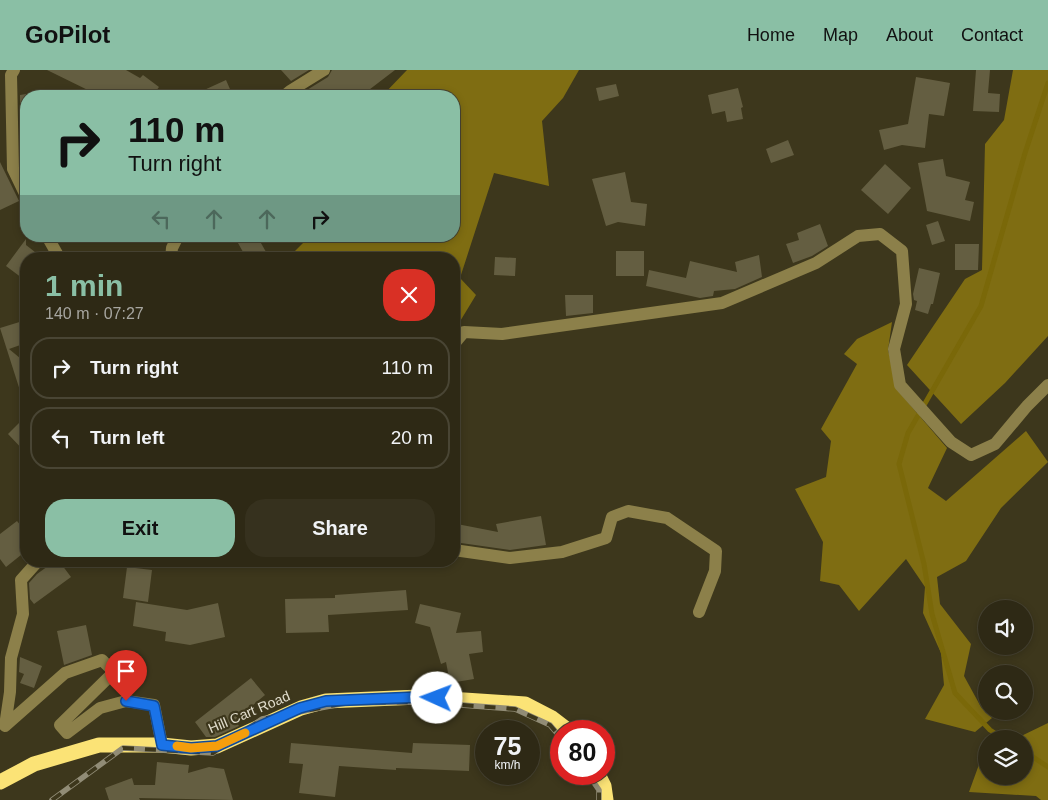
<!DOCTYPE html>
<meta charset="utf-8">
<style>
body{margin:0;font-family:Arial,sans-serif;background:#36311e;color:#f1f3f6;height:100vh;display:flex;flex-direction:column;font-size:19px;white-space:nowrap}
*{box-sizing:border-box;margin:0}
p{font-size:16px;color:#a7a6a0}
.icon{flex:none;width:28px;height:28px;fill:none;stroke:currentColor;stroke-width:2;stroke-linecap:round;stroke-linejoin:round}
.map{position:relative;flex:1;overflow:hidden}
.side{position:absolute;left:20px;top:182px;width:440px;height:315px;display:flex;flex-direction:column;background:#2e2915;border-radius:20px;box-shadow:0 2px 8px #0003,0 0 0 1px #494534}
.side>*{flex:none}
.hud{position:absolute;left:20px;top:20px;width:440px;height:152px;border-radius:20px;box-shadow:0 2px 8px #0003,0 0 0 1px #494534;background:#8abfa5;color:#111;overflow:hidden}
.buttons{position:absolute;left:978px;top:530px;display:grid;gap:10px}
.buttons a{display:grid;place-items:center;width:55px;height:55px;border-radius:50%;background:#2e2915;box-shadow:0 2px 8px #0003,0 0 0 1px #494534;font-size:25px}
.speed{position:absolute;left:475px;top:650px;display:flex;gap:10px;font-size:25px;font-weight:700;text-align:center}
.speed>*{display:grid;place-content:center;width:65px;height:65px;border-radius:50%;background:#2e2915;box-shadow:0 2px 8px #0003,0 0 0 1px #494534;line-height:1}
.speed small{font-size:12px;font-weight:400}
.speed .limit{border:8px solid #d22;background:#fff;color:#111}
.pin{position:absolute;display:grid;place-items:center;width:42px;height:42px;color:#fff;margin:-51px -21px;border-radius:50% 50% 50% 0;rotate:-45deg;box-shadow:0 0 5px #0007}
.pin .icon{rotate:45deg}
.me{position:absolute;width:55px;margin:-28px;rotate:272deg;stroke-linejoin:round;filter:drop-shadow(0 0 4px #0008)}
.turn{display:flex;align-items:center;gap:18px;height:105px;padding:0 25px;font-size:22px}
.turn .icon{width:65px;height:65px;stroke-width:2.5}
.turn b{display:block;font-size:35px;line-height:42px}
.lanes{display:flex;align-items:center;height:48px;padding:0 25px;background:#0003;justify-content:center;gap:25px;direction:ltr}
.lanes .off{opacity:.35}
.round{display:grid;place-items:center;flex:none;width:52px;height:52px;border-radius:20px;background:#36311e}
.summary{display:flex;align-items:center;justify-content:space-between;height:85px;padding:0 25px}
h1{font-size:30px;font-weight:700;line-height:38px;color:#8abfa5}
.action{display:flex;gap:10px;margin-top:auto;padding:10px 25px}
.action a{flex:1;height:58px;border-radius:20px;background:#8abfa5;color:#111;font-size:20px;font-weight:700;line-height:58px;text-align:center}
.action a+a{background:#36311e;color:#f1f3f6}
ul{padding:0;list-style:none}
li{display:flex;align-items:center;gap:15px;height:62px;margin:0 10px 8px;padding:0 15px;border:2px solid #494534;border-radius:20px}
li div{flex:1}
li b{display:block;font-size:19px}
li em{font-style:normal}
header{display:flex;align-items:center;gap:30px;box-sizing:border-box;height:70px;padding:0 25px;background:#8abfa5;color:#111}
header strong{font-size:24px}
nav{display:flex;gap:28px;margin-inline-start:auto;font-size:18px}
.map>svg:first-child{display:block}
.forest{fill:#7f6d12}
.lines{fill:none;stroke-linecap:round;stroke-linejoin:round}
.stream{stroke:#7a6809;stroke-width:5}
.building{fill:#645e41}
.minor{stroke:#8c804a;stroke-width:12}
.highway{stroke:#fbe376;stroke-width:15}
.rail-casing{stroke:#918c76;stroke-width:5.5}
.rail{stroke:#3d371c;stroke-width:4;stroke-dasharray:11;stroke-linecap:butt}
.route-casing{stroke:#114b97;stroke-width:12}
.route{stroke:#1a73e8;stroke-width:9}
.slow{stroke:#f59e0b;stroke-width:9}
.labels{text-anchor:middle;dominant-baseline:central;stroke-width:4.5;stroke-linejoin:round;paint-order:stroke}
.street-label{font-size:14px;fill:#e1ddcd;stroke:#3d371c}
</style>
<header>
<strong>GoPilot</strong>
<nav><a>Home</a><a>Map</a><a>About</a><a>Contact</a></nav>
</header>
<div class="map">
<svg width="1048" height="730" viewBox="0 0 1048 730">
<rect width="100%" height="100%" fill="#3d371c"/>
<path class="forest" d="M407 0H579L563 28 542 51 549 116 494 103 460 208 476 225 459 253 454 251V189H287L310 166H454V26H382Z
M1013 0H1048V266L1005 313 961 354 907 295 965 209 982 200 985 74 1004 50Z
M892 252 888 280 899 322 947 378 928 418 946 431 1026 361 1048 392 1001 438 966 491 937 507 940 534 971 574 964 606 981 637 992 648 975 662 925 649 944 615 941 583 923 543 925 517 906 489 859 541 839 515 820 511 823 472 795 419 826 407 831 371 821 359 857 294 844 284 857 269Z
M1048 653V730H1041L1036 726 969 722 981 689 986 686V706H1024V669H1015Z"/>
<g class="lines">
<path class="stream" d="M1004 669 990 660 955 623 932 544 924 494 899 394 908 363 981 236 1025 83 1048 13
M1024 681 1048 697"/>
</g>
<path class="building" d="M47 0H126L140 8 143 5 159 17 152 26H100Z
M281 0H309L291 11Z
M332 0H395L361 26H306L302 23 328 7Z
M976 0H990L988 23 1000 24 999 42 973 41Z
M916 7 950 13 944 46 929 44 925 78 902 75 884 80 879 60 908 54Z
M226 10 233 26H191Z
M616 14 619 26 599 31 596 18Z
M738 18 743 37 741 38 743 49 727 52 725 41 712 44 708 25Z
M26 24V80L20 68V25Z
M788 70 794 85 771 93 766 79Z
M943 89 946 106 970 112 965 130 974 132 970 151 927 141 918 93Z
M0 92 19 131 0 140Z
M885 94 911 118 888 144 861 120Z
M625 102 631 132 647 134 645 156 618 152 606 156 592 109Z
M938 151 945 171 932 175 926 155Z
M820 154 828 176 812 186 793 193 786 174 799 170 797 163Z
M234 166H257L270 189H247Z
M26 169V175L44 189H26V211L6 196Z
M955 174H979L978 200H955Z
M616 181H644V206H616Z
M759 185 762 207 735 219 714 221 713 226 700 228 646 216 649 200 686 208 690 191 737 202 735 192Z
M495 187 516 188 515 206 494 205Z
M919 198 940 203 933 234H931L928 244 915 240 917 231 914 230 913 224Z
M565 225H593V243L566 246Z
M26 250V273L9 279 26 293V330H23L0 258Z
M26 346V383L8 364Z
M541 446 546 475 510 480 454 472 457 454 498 462 496 454Z
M17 451 26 462V481L6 497 0 489V464Z
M55 491H59L71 507 34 534 30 529 29 513 37 504Z
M127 497 152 500 148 532 123 528Z
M406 520 408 540 328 545 329 562 286 563 285 529 335 528V525Z
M136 532 187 540 218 533 225 567 190 575 165 571 166 562 133 556Z
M420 534 461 543 456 563 481 561 483 582 469 584 474 609 450 613 446 592 441 594 430 557 415 553Z
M86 555 92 585 64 595 57 561Z
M20 587 42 596 34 618 20 613 24 604 19 602Z
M251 608 265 625 235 650 239 656 215 667H206L195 652Z
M291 673 412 683 413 673 470 675 469 701 396 698V700L339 696 335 727 299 723 303 694 289 693Z
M157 692 189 695 188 703 209 697 224 699 233 730 139 728 140 730H109L105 718 132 708 134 715H155Z"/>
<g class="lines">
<path class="minor" d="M14 0 11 5 13 99 26 126
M284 26 290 21 324 0
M47 166 60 189
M171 189 172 178 178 166
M454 274 464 262 502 264 722 233 816 193 858 166 880 164 902 181 906 234 894 279 900 315 951 372 971 385 995 374 1027 336 1048 315
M454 480 510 488 562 482 606 468 612 447 628 441 667 448 716 481 715 501 699 542
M38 491 21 510 23 544 11 588 10 622 5 656 65 603 102 590 114 602 60 655 67 663 100 638 126 631 154 635 162 675"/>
<path class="highway" d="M598 704 604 716 606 730
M0 712 34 694 99 675H162L191 678 217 676 301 638 326 631 419 627 525 634 552 648 569 661"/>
<defs>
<path id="rail" d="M588 704 599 720V730
M52 730 123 678 213 683 262 649 346 633 421 632 515 639 550 655 561 668"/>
</defs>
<use href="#rail" class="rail-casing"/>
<use href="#rail" class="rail"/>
</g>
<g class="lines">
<defs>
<path id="route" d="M126 631 154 636 162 675 191 678 217 676 300 638 326 631 419 627 437 628"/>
</defs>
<use href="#route" class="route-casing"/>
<use href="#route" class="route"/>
<path class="slow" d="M177 676 191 678 217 676 245 663"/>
</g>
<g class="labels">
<g class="street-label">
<text transform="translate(249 642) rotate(-23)">Hill Cart Road</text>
</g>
</g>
</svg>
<div class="buttons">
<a><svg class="icon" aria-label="sound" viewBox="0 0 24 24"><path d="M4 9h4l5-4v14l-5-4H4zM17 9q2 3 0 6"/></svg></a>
<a><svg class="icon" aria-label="search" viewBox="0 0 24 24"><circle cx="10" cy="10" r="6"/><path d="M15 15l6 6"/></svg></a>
<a><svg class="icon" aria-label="layers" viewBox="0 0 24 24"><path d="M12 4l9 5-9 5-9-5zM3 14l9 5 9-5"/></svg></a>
</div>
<div class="speed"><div>75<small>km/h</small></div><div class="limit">80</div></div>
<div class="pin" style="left:126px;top:631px;background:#d93025"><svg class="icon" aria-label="arrive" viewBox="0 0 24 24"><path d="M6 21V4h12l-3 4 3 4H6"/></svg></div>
<svg class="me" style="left:437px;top:628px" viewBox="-20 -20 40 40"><circle r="19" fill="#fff"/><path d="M0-13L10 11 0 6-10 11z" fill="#1a73e8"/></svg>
<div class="hud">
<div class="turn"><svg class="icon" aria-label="right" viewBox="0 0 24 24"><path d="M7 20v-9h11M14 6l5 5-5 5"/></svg><div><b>110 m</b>Turn right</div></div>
<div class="lanes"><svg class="icon off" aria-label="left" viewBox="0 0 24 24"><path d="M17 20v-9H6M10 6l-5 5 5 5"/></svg><svg class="icon off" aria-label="ahead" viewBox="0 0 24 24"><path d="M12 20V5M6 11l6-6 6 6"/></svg><svg class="icon off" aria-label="ahead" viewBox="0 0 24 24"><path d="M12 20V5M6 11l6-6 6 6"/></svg><svg class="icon" aria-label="right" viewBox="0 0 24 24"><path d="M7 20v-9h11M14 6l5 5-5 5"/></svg></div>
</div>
<section class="side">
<div class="summary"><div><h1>1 min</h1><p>140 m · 07:27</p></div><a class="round" style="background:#d93025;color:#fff"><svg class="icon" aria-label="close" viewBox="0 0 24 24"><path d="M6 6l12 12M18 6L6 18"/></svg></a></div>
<ul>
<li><svg class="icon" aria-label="right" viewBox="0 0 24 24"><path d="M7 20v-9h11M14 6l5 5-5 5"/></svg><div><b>Turn right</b></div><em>110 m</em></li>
<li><svg class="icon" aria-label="left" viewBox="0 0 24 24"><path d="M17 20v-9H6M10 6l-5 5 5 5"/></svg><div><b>Turn left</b></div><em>20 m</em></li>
</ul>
<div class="action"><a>Exit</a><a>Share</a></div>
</section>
</div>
